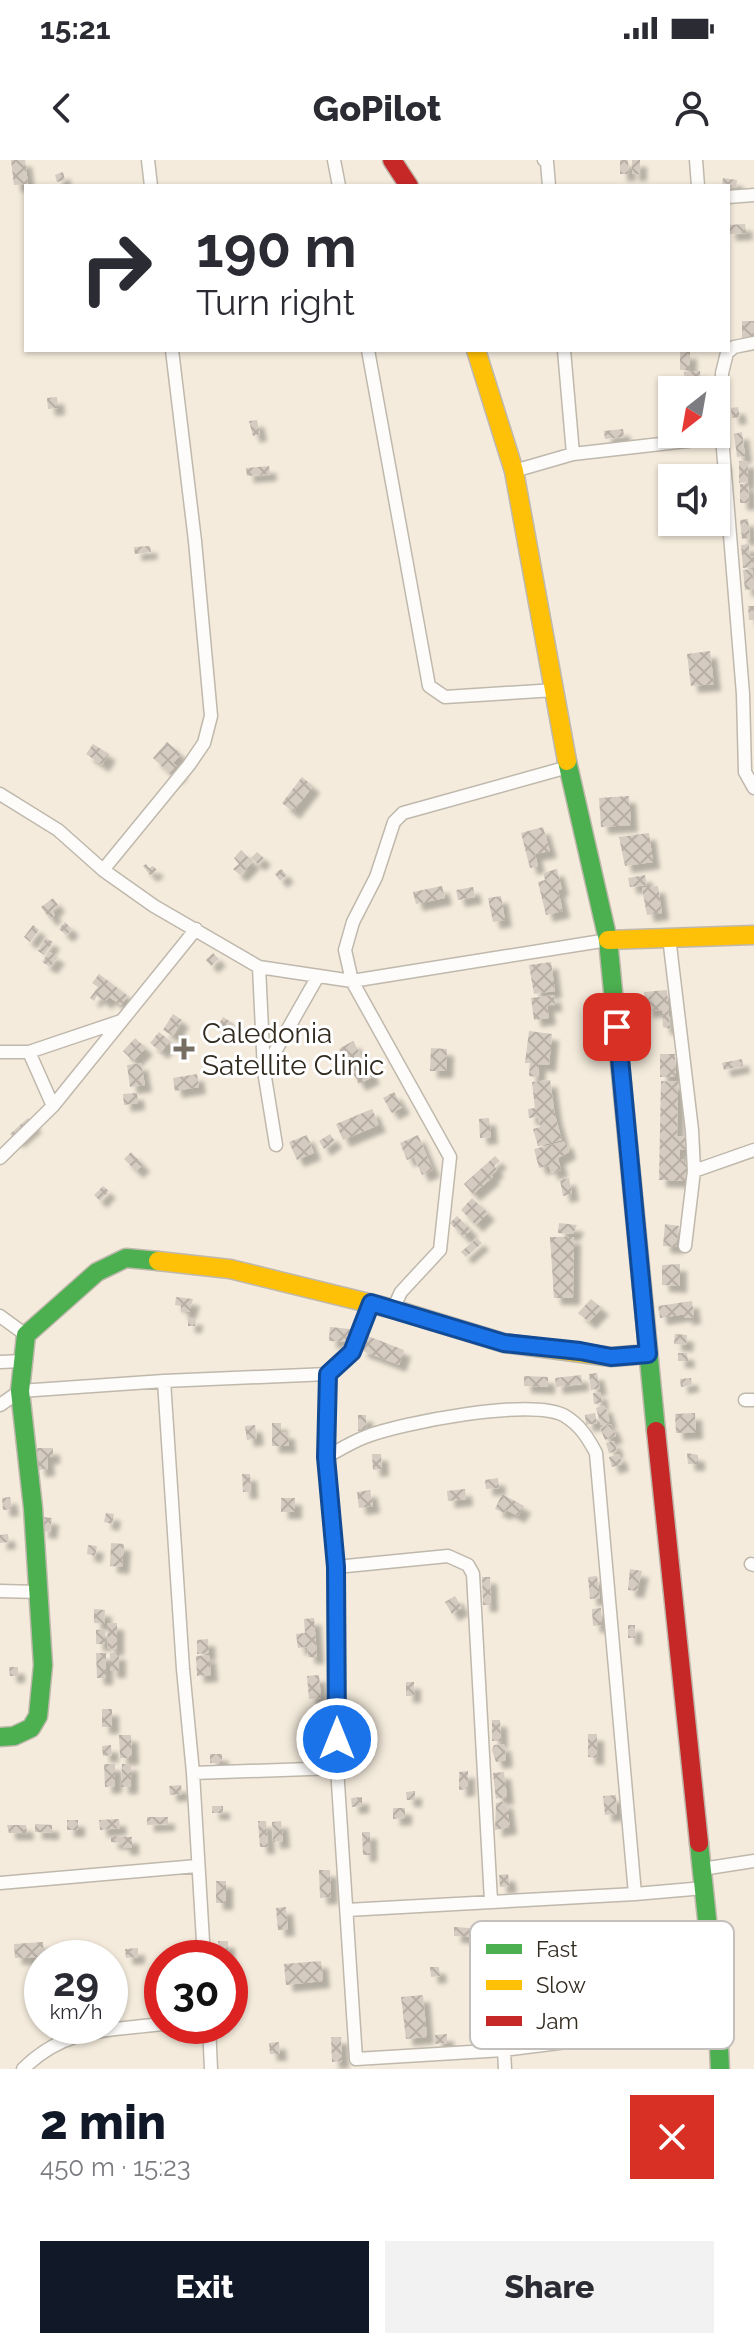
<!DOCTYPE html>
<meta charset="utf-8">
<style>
body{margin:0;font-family:Raleway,sans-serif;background:#f2f2f3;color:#2b2b33;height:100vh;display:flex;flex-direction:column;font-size:30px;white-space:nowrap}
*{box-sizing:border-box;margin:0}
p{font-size:26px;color:#7c7c81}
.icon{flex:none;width:44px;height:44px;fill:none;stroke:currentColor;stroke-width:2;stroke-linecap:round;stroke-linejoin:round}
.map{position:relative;height:1909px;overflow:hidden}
.side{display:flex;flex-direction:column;background:#fff;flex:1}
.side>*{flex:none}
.guide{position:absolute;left:24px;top:24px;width:706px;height:168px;border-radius:0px;box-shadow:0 2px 6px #0004;background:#fff;color:#2b2b33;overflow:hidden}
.needle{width:52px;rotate:211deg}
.fabs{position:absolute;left:658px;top:216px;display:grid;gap:16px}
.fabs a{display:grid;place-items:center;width:72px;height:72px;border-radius:0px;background:#fff;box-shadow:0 2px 6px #0004;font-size:40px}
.speed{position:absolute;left:24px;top:1780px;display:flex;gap:16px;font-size:40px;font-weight:700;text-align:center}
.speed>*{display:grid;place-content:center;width:104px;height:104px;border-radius:50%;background:#fff;box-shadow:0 2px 6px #0004;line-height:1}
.speed small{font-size:20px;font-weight:400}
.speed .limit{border:12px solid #d22;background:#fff;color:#111}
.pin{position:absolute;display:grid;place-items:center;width:68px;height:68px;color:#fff;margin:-34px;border-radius:16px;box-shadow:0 4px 12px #0006}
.me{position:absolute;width:88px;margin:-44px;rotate:0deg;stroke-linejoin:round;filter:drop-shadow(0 0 6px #0008)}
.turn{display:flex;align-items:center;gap:28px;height:168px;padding:0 40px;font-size:36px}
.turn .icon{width:104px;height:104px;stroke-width:2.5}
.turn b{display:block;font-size:56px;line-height:68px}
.round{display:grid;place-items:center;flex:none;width:84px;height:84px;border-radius:0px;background:#f2f2f3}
.headline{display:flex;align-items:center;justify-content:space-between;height:136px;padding:0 40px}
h1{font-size:48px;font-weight:800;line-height:60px;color:#111827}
.button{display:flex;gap:16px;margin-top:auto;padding:16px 40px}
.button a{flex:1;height:92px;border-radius:0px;background:#111827;color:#fff;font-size:32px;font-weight:800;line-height:92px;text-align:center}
.button a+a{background:#f2f2f3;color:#2b2b33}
.status{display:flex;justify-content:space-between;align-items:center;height:56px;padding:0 40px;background:#fff;direction:ltr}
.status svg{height:22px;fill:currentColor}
header{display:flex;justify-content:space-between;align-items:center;height:104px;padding:0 40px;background:#fff;font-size:36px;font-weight:800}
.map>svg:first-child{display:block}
.building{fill:url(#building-cross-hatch);filter:url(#shadow)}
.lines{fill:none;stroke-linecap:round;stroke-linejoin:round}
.street-casing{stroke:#bfb8ac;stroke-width:15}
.fast-casing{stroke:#bfb8ac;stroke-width:21}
.slow-casing{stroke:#bfb8ac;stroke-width:21}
.jam-casing{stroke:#bfb8ac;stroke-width:21}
.street{stroke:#fdfcfa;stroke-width:12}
.fast{stroke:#4caf50;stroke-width:18}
.slow{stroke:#ffc107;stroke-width:18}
.jam{stroke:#c62828;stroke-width:18}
.route-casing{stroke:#114b97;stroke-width:20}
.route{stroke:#1a73e8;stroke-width:14}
.poi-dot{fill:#766e62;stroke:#fff;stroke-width:3}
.labels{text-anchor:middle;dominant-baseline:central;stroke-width:6;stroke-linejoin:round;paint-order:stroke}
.poi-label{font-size:28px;fill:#322b20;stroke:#fff;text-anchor:start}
.key{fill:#fff;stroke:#c2bfbc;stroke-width:2}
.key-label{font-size:22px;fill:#322b20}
</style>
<div class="status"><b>15:21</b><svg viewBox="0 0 49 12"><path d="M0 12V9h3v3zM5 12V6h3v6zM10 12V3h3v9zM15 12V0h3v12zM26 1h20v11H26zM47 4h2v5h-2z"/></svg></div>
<header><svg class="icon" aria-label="back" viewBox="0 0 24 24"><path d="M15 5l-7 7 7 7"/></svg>GoPilot<svg class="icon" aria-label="person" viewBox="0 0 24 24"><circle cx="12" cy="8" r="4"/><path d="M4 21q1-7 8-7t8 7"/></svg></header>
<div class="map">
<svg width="754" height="1909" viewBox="0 0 754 1909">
<defs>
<pattern id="building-cross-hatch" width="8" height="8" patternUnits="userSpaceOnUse" patternTransform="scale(2)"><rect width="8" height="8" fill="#d5cbc0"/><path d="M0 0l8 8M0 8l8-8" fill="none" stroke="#b7aea5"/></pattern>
<filter id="shadow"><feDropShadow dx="7" dy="7" stdDeviation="2" flood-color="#0004"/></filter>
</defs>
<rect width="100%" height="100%" fill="#f4ebdc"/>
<path class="building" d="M11 0H25L28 24 14 25Z
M620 0H628L629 14H620Z
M632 0H640V14H632Z
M63 12 65 20 57 22 55 15Z
M723 18 737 20 736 28 722 25Z
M745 64 746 73 729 74 728 65Z
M742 161H754V179H742Z
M680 192H690V210H680Z
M700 211 702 230H685L684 212Z
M57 237 58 248 48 249 47 238Z
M738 247 740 257 732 258 731 248Z
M257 260 260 274 253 276 249 261Z
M623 269 624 277 605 279 604 271Z
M742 272 745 296 737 297 734 274Z
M739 301H748V322L739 323Z
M269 306 270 314 247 316 246 308Z
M740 324H748L749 343H740Z
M748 359 750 378 742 379 740 360Z
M749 384 750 396H754V407L743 408 741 385Z
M150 386 151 392 135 394 134 387Z
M752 409 754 429 745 430 743 410Z
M748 446H754V460H749Z
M710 491 714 524 691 526 687 494Z
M167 582 181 594 173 603 181 610 174 618 153 598Z
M93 584 109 594 102 605 86 594Z
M302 617 313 626 293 652 282 643Z
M629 636 631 665 601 667 599 638Z
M543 667 550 691 535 694 538 706 530 708 521 673Z
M649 673 653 702 625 706 619 677Z
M241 690 253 702 240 715 233 709 239 704 234 698Z
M257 692 264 698 258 704 251 698Z
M146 704 149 708 153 706 157 710 150 715 143 706Z
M281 709 287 715 280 721 275 714Z
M557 709 562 729 558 730 563 751 546 755 538 722 545 720 543 713Z
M645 715 647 725 630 727 628 718Z
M442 726 445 738 416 744 413 732Z
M658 726 662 753 647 755 642 728Z
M473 727 475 737 458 740 456 730Z
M501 736 505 760 493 762 488 738Z
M53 738 58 745 52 751 55 755 50 759 41 747Z
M65 762 72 769 66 775 59 769Z
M33 765 39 770 30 782 24 777Z
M46 778 53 782 44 795 38 791Z
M50 792 58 797 50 807 42 802Z
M213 793 219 799 211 806 206 800Z
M551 802 555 831 534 834 529 805Z
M99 814 128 836 121 845 109 837 105 842 97 836 94 841 90 838 98 827 92 823Z
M667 830 670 869 663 867 662 850 646 851 644 832Z
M554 835 555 845H547L549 858 534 860 531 838Z
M173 854 182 860 173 876 163 870Z
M223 857 234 864 227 876 216 869Z
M529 871 552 874 549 905 539 904 538 917 529 916 530 903H525Z
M159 872 170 881 161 892 150 883Z
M135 878 146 888 133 901 123 891Z
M353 881 373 917 359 924 339 889Z
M431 888 447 889 446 911H430Z
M660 894H675L676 917H660Z
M742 899 743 906 724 910 722 903Z
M141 903 145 925 130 927 127 905Z
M197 914 199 927 175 931 173 918Z
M550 920 555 955 562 980 538 986 533 969 540 967 538 957 529 958 528 949 535 948 532 922Z
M661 921 678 922 677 976 691 978 690 990 680 989 679 999H684V1003H687L686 1021 659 1020Z
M394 932 403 947 392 953 383 938Z
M137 933 138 943 124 945 123 934Z
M372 949 379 965 343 980 336 964Z
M28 958 35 965 17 981 10 974Z
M489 958 491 977 480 978 479 959Z
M330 974 335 981 324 989 319 981Z
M307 975 314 993 297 1000 289 982Z
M418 975 433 1010 422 1015 414 997 407 1000 400 983Z
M566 981 569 992 558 998 561 1010 551 1013 549 1006 539 1008 534 989Z
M131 992 143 1005 136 1011 124 999Z
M495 996 500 1001 494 1006 497 1010 491 1015 493 1017 473 1034 464 1024Z
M569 1018 572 1034 563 1036 560 1020Z
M103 1026 109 1031 100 1041 94 1035Z
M472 1038 488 1053 476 1065 461 1050Z
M457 1056 471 1070 464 1077 450 1063Z
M559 1063 577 1065 573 1074 558 1073Z
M665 1064 679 1066 676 1087 663 1086Z
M550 1077H574L573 1138H554Z
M477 1078 482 1083 466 1097 461 1092Z
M680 1104V1126L662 1125V1105Z
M176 1137 193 1139 189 1152H181V1146L175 1145Z
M591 1139 602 1148 589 1162 578 1153Z
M692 1141 694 1157 684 1158 686 1154 660 1158 658 1146Z
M188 1158H196L195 1166H188Z
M330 1167 350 1169 348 1182 329 1181Z
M675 1174 687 1175 686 1185 674 1184Z
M365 1175 404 1190 399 1205 360 1190Z
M678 1193H687L688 1201H678Z
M597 1213 600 1228 591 1230 589 1214Z
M581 1215 582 1224 556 1227 555 1218Z
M524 1216 548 1217V1227L524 1226Z
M691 1218 692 1225 681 1227 680 1219Z
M600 1232 602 1243 594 1244 593 1233Z
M605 1245 610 1262 601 1265 596 1248Z
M595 1253 597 1263 586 1265 585 1255Z
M695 1253 696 1272 676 1273 675 1254Z
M358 1255H366V1271H358Z
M272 1263H281V1272H288L289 1286H272Z
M611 1264 616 1276 605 1280 600 1268Z
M255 1265 257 1278 247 1280 245 1266Z
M614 1281 617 1291 609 1293 606 1283Z
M37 1288H53V1297H47L48 1309 38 1310Z
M687 1293 698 1295V1304H688Z
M372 1294H381L382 1309 373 1310Z
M619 1294 622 1304 612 1307 609 1297Z
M242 1314H250L251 1332H243Z
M498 1318 499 1328 486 1329 485 1320Z
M465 1329 466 1339 448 1341 447 1331Z
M370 1330 373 1346 359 1348 357 1332Z
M502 1334 524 1346 518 1356 506 1350 504 1353 495 1349Z
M10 1337 12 1349 3 1350 2 1338Z
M281 1338H295V1352H281Z
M106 1353 114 1354 112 1364 104 1362Z
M43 1357 52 1358 50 1372 41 1371Z
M8 1374 9 1382 0 1383V1375Z
M111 1383 124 1384 122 1407 110 1406Z
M88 1385 97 1386 95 1396 87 1394Z
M630 1409 642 1411 637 1431 628 1430Z
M597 1416 600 1438 590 1439 588 1417Z
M482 1417H490L491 1445H483Z
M455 1436 462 1448 452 1454 445 1442Z
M601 1448 602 1465 593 1466 592 1449Z
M94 1449 105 1450 104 1464 94 1463Z
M314 1458 317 1497H308L307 1487 298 1488 296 1474 305 1473 304 1459Z
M107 1463H117V1488L108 1489Z
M628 1465H635V1478H628Z
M105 1469V1484H96V1470Z
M208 1479 209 1493 197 1494V1480Z
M96 1493H106V1518H97Z
M110 1493H119V1511H110Z
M209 1495 211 1515 197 1516 196 1496Z
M9 1507H18V1516H10Z
M319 1515 321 1538 309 1539 307 1516Z
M406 1522H414V1536H406Z
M312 1547H322V1570H313Z
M102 1549H112V1567H102Z
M492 1560H500L501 1581H492Z
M350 1565H359L360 1578 351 1579Z
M588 1574H597V1598L588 1597Z
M119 1575H131L132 1598H120Z
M504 1584 506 1600 496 1602 492 1590 494 1585Z
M111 1585 112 1595 103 1596 102 1586Z
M210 1594H222V1603H210Z
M104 1604H115V1626L105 1627Z
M122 1604H131V1627H121Z
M468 1611V1629L459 1630V1612Z
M504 1612 507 1637 496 1639 493 1613Z
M181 1625 182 1634 170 1635 169 1626Z
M415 1631V1640H407L406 1632Z
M616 1635 617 1654 605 1655 603 1636Z
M362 1637V1646L352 1647 351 1638Z
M506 1641 510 1667 495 1670 496 1643Z
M212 1646H223V1653H212Z
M393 1648H405V1658L393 1659Z
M147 1657H168V1664L147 1665Z
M119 1659 120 1668 100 1670 99 1660Z
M67 1660H78V1670H67Z
M258 1661H266L268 1687H260Z
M281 1661 283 1681 273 1682 272 1662Z
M35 1664 52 1665V1673L35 1672Z
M7 1665H26L27 1673H9Z
M362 1672H370V1695H363Z
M111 1676 132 1677V1688H123V1683L111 1682Z
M319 1710H330L331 1737 320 1738Z
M508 1714 510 1726 500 1727 499 1715Z
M216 1721H226V1743H216Z
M286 1747 288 1769 278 1770 276 1748Z
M454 1767 470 1768 469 1777 454 1776Z
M218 1781H228V1792H219Z
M43 1782 44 1797 15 1798 14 1784Z
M138 1788V1797L126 1798 125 1789Z
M92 1792V1798H71L67 1793Z
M321 1801 323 1821 286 1825 284 1804Z
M430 1807H439L440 1816 431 1817Z
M423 1835 427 1877 406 1879 401 1837Z
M447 1874V1883L435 1884V1875Z
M331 1877H341L342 1901 332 1902Z
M279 1882 280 1894H270L269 1883Z"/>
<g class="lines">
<defs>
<path id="street" d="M148 0 151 26
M334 0 339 26
M544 0 547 2 549 26
M696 0 698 26
M728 37 754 35
M754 183 734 187 727 193 722 213V277L743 534 745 612 754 628
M368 190 429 526 445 537 555 530
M564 190 573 294
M514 311 573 294 722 277
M0 634 58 670 103 710 154 746 259 807 352 821 608 780
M103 710 189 605 204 583 211 556 195 381 172 190
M669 777 692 970 694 1011 685 1086
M259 807 264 911
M0 892H29L121 861
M29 892 53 946
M276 985 264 911 318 816
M0 998 53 946 196 769
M694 1011 754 990
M393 1149 401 1132 440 1090 450 997 352 821 345 790 353 762 376 717 394 662 403 653 568 607
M0 1156 26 1175
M0 1202 23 1201
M328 1214 326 1297 336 1407 337 1608 356 1899 504 1890 718 1863
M164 1221 183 1509 193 1613 204 1798
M745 1240H754
M0 1245 20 1231 164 1221 328 1214 352 1192 371 1143
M326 1297C339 1290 352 1282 365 1277 400 1263 533 1237 565 1256 580 1265 588 1278 596 1293L635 1734
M751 1404 754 1405
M336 1407 448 1396 468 1405 473 1414 491 1741
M0 1431 39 1432
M193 1613 337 1608
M702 1709 754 1701
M0 1723 197 1706
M347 1750 635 1734 704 1728
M209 1866 211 1909
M504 1890 505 1909
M23 1909C65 1867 107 1871 162 1864"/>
<path id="fast" d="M567 601 608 780 656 1271
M0 1577 14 1576 31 1568 38 1556 43 1505 33 1348 20 1231 26 1175 97 1112 126 1098 158 1101
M699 1683 718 1863 720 1909"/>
<path id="slow" d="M476 190 514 311 567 601
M608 780 754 775
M158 1101 230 1109 393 1149 504 1183 611 1197 648 1194"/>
<path id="jam" d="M392 0 409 26
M656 1271 699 1683"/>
</defs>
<use href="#street" class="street-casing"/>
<use href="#fast" class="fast-casing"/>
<use href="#slow" class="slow-casing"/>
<use href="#jam" class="jam-casing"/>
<use href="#street" class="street"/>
<use href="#fast" class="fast"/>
<use href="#slow" class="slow"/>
<use href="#jam" class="jam"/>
</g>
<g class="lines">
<defs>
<path id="route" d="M337 1579 336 1407 326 1297 328 1214 352 1192 371 1143 504 1183 580 1191 611 1197 648 1194 617 867"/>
</defs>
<use href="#route" class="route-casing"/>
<use href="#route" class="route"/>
</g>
<path class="poi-dot" d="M180 877h8v8h8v8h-8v8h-8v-8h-8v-8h8z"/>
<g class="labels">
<g class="poi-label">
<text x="202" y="873">Caledonia<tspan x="202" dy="32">Satellite Clinic</tspan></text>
</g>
</g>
<rect x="470" y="1761" width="264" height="128" rx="12" class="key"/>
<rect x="486" y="1784" width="36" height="10" fill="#4caf50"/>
<rect x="486" y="1820" width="36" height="10" fill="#ffc107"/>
<rect x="486" y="1856" width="36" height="10" fill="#c62828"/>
<g class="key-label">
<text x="536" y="1797">Fast</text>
<text x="536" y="1833">Slow</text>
<text x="536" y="1869">Jam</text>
</g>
</svg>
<div class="fabs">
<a><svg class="needle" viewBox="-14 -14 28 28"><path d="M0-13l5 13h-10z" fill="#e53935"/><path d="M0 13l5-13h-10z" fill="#7c7c81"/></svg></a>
<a><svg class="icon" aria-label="sound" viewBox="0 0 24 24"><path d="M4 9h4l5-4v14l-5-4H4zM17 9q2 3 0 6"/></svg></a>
</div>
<div class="speed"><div>29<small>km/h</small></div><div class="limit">30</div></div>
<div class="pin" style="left:617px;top:867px;background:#d93025"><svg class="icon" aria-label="arrive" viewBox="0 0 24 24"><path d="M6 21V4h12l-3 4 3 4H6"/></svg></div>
<svg class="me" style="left:337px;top:1579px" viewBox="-20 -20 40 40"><circle r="17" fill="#1a73e8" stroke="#fff" stroke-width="3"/><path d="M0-11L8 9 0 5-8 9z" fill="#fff"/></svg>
<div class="guide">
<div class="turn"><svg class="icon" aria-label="right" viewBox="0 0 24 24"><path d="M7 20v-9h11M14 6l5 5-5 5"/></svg><div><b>190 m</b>Turn right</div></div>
</div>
</div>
<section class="side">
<div class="headline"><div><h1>2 min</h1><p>450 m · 15:23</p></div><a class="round" style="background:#d93025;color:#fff"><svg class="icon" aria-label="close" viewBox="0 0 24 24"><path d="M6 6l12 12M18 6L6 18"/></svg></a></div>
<div class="button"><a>Exit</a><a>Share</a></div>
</section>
